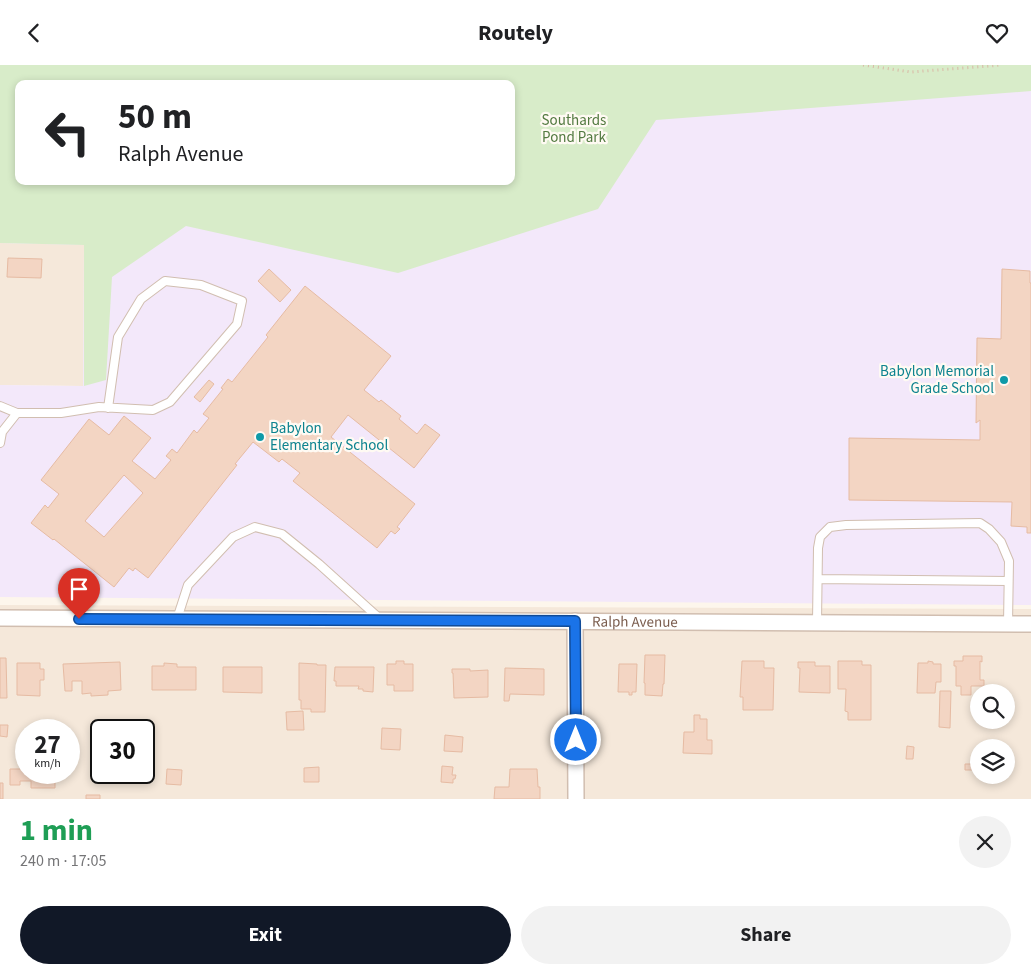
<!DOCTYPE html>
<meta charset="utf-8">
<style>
body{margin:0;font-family:"Source Sans 3",sans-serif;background:#f2f2f2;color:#202124;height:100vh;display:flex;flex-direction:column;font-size:19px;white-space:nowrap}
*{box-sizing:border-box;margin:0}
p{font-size:16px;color:#757577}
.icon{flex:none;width:28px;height:28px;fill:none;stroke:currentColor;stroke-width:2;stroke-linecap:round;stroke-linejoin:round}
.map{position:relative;height:734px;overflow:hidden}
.sheet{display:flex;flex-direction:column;background:#fff;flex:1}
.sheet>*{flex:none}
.banner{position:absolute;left:15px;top:15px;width:500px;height:105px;border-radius:10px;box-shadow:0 2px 8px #0003;background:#fff;color:#202124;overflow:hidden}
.buttons{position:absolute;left:970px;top:619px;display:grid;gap:10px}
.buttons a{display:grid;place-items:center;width:45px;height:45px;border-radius:50%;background:#fff;box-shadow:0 2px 8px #0003;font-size:25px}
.speed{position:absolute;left:15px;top:654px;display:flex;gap:10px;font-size:25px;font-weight:700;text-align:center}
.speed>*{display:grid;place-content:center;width:65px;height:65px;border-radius:50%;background:#fff;box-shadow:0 2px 8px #0003;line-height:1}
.speed small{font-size:12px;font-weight:400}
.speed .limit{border:2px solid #111;border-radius:8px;background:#fff;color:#111}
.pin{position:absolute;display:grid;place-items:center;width:42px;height:42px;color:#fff;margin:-51px -21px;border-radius:50% 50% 50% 0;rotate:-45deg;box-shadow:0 0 5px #0007}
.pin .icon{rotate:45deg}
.me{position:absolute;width:55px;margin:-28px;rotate:0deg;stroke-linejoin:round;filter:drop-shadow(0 0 4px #0008)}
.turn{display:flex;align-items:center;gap:18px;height:105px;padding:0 20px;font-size:22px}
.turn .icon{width:65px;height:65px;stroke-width:2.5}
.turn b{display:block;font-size:35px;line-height:42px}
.round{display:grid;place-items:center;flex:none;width:52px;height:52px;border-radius:26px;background:#f2f2f2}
.overview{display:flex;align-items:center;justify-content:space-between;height:85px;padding:0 20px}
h1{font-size:30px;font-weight:700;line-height:38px;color:#1e9e55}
.action{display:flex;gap:10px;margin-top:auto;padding:10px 20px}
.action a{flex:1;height:58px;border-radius:30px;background:#111827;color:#fff;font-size:20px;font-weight:700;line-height:58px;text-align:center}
.action a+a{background:#f2f2f2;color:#202124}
header{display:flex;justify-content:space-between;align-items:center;height:65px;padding:0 20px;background:#fff;font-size:22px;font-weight:700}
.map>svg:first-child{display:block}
.residential{fill:#f5e8da;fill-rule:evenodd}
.education{fill:#f3e8fa;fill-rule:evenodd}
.green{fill:#d8ecc9;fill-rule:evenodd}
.building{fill:#f3d5c3;stroke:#e6bba3;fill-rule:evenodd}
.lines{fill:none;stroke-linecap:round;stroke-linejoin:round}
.service-casing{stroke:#d1beb0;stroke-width:10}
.minor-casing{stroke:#d1beb0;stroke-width:18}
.path{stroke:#d9b8a5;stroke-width:3;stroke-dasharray:1 4;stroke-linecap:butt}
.service{stroke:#fff;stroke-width:8}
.minor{stroke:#fff;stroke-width:15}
.route-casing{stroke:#114b97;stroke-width:12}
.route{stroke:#1a73e8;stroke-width:9}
.culture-dot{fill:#0f9aa8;stroke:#fffaf3;stroke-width:2}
.labels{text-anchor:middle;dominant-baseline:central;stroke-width:4.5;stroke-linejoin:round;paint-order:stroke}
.park-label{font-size:15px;fill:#537a41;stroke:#fffaf3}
.culture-label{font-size:15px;fill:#0d838f;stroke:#fffaf3;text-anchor:end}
.street-label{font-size:15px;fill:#7a5c4d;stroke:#fffaf3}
</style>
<header><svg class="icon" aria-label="back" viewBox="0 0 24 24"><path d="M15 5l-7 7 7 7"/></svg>Routely<svg class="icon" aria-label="heart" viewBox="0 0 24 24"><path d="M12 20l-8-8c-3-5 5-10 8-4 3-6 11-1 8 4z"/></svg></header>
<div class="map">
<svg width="1031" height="734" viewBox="0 0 1031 734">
<rect width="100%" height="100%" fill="#fdf6ec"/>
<path class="residential" d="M0 178 84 179V321L0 320Z
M0 540 1031 544V734H0ZM979 628H1006V655H979ZM26 665H69V708H26ZM101 665H144V708H101ZM979 682H1006V710H979Z"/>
<path class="education" d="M0 0 1031 21V540L0 532V320L83 321 84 180 0 178ZM19 19H511V116H19Z"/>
<path class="green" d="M0 0H1031V26L656 55 598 144 398 208 186 161 112 212 106 315 84 321V180L0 178ZM19 19H511V116H19Z"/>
<path class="building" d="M8 193 42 194 41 213 7 212Z
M269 204 291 225 280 237 258 216Z
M1002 204 1030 206V218H1031V468H1027V462L1011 461 1012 437 849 435V373L980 375V355L976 358 977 273 1001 274Z
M305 221 391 291 364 325 379 337 381 335 401 351 399 354 417 369 425 359 440 370 414 403 348 350 331 372 415 439 397 462 400 464 395 469 391 466 377 483 293 416 300 408 282 394 279 397 253 377 235 399 237 400 148 513 135 503 133 506 129 503 114 522 54 474 53 475 31 458 45 440 48 443 59 429 41 415 89 354 109 370 124 351 151 373 132 396 155 414 171 395 166 391 172 384 177 388 194 365 197 368 209 353 203 349 223 324 221 323 228 314 232 317 268 272 266 270ZM124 410 143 428 104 472 85 456Z
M209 315 214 319 200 337 194 332Z
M645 590H665L664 619H663L662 631 645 630V618H644Z
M963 591H982V597L980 596V615H984V621H971V630H961V621H956V601H954V596H963Z
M0 593H6L7 633H0Z
M396 596H404V599H413V626H394V620H387V599H396Z
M742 596H764V603H774L773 645H743V632H740Z
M838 596H862V600H871V655H848V647L845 646 846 624H838Z
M928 596 933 597V599H941V617H936L935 628H917L918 598H928Z
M120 597 121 625 108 626V630L91 631V628L82 629V616H72V626H65L63 599Z
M798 597H815V601H830V628L799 627 800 603H798Z
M17 598H40V604H44V615H40V631L17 630Z
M164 598 177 599V602H196V625H152V601H164Z
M299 598 317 599V600H326L325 647H311V644H301V635H299Z
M619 599H637L636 627H632V630H629V627H618Z
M223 602H262V628L223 627Z
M335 602H374L373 627 363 626V624H358L359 621H336V616H334Z
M505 603 544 604V630L510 629 509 636H504Z
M452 604H470V606L488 605V632L454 633 453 608H452Z
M940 626H951L950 663 939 662Z
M303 646 304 665H287L286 647Z
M694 650H700V654H707V675H712V689L683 688 684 667H694Z
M0 660H8L7 672 0 671Z
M382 663 401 664 400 685 381 684Z
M445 670 463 672 462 687 444 686Z
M907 681 914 682 913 694H906Z
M965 699H979V705H965Z
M442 701 453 702 452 710H456L455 714H453V718L441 717Z
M319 702V717H304V703Z
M10 704H26V708H55V723H31V716H20V720H10Z
M167 704 182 705 181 720 166 719Z
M510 704H537L538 722H540V734H494L495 722H509Z
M0 718H3V734H0Z
M86 730H100V734H86Z"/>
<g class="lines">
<defs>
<path id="service" d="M0 341 17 348
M0 378 2 367 17 348H61L99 342 153 345 170 337 237 259 242 236 201 220 165 216 141 234 118 272 108 343
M818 514 1008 516
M177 554 188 520 233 472 255 462 282 469 319 499 380 554
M817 557 818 483 820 472 830 462 846 460 980 458 989 464 1001 477 1009 496 1008 559"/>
<g id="minor">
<path id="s1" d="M0 553 1031 559"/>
<path d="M575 556 576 734"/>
</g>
</defs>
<use href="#service" class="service-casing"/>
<use href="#minor" class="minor-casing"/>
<path class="path" d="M863 0 911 7 1002 0"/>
<use href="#service" class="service"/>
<use href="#minor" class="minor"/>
</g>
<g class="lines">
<defs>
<path id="route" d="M79 554 575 556 576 675"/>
</defs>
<use href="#route" class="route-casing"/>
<use href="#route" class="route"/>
</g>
<g class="culture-dot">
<circle cx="1004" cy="315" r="5"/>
<circle cx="260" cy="372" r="5"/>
</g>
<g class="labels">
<g class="park-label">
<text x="574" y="55">Southards<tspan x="574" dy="17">Pond Park</tspan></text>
</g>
<g class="culture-label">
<text x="994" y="306">Babylon Memorial<tspan x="994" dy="17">Grade School</tspan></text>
<text x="270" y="363" text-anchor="start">Babylon<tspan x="270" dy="17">Elementary School</tspan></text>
</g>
<g class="street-label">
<text stroke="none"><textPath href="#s1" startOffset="635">Ralph Avenue</textPath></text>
</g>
</g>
</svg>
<div class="buttons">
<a><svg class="icon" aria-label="search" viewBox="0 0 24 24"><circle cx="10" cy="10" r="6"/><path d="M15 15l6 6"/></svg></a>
<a><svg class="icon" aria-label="layers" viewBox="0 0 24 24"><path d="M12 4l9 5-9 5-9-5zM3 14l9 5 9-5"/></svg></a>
</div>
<div class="speed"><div>27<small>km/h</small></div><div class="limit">30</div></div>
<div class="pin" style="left:79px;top:554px;background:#d93025"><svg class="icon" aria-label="arrive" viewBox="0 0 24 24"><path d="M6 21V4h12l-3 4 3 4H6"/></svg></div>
<svg class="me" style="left:576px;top:675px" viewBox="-20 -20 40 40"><circle r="17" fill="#1a73e8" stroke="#fff" stroke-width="3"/><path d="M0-11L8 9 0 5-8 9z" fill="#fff"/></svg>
<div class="banner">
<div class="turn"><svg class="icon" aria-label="left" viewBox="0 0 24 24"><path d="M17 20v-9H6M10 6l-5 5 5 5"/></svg><div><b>50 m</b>Ralph Avenue</div></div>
</div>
</div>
<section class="sheet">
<div class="overview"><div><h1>1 min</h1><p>240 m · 17:05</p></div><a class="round"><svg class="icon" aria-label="close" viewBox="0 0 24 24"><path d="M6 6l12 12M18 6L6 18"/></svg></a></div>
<div class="action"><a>Exit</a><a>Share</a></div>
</section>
